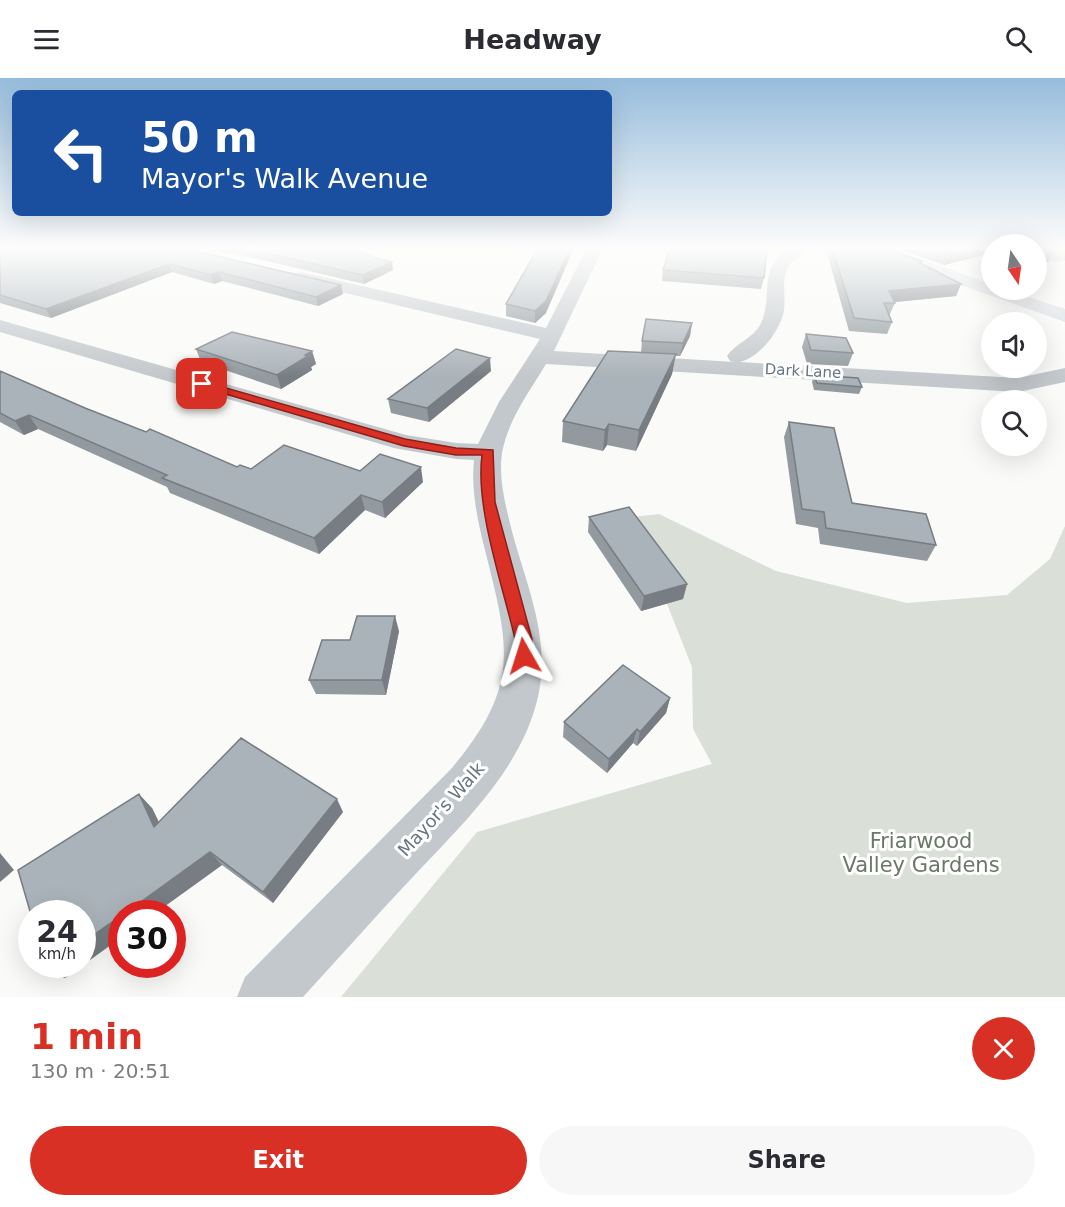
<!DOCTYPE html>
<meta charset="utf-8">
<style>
body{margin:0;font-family:"DejaVu Sans",sans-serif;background:#f7f7f7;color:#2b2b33;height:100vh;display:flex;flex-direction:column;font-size:22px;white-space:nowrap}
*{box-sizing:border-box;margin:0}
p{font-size:20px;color:#7c7c81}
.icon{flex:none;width:33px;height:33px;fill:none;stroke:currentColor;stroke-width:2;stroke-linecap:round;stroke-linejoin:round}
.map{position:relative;height:919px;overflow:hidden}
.panel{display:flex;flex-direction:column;background:#fff;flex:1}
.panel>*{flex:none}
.guide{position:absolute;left:12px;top:12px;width:600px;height:126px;border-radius:9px;box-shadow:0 6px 24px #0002;background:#1a4fa0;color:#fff;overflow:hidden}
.needle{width:39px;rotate:167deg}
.fabs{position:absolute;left:981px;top:156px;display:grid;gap:12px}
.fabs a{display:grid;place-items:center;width:66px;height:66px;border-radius:50%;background:#fff;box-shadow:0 6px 24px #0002;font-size:30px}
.speed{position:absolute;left:18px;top:822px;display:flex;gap:12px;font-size:30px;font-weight:700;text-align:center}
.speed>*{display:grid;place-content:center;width:78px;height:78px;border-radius:50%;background:#fff;box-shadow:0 6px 24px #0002;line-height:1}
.speed small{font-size:15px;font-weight:400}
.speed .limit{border:9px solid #d22;background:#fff;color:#111}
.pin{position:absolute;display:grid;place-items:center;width:51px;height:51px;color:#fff;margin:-26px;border-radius:12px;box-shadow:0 3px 9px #0006}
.me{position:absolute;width:66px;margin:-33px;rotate:354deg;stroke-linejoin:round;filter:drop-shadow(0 0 4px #0008)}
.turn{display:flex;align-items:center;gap:21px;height:126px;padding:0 30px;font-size:27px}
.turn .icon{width:78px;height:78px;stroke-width:2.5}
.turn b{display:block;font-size:42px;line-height:51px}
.round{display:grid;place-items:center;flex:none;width:63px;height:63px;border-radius:32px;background:#f7f7f7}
.overview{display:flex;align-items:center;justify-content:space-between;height:102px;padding:0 30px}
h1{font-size:36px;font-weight:700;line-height:45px;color:#d93025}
.action{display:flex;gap:12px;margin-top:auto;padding:12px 30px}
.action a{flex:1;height:69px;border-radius:36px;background:#d93025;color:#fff;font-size:24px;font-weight:700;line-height:69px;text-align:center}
.action a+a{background:#f7f7f7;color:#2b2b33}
header{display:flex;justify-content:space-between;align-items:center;height:78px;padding:0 30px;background:#fff;font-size:27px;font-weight:700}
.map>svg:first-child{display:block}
.green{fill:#dadfd7}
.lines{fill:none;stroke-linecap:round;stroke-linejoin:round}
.street{fill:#c3c8cc;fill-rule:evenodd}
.highway{fill:#d6dbdf;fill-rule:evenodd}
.wall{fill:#929a9f}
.shaded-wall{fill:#777d82}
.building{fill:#aab3b9;stroke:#777d82;stroke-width:1.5}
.route{fill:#d93025;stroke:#8d1f18;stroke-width:1.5}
.labels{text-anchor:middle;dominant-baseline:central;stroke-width:6;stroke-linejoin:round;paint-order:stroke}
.far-street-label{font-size:15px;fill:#657683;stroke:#fff}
.street-label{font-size:18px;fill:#657683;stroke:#fff}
.near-park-label{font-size:21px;fill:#687a64;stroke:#fff}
</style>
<header><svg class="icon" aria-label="menu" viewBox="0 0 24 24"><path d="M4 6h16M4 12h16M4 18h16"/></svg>Headway<svg class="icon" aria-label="search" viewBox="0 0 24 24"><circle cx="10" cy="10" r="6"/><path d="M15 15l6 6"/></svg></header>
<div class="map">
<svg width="1065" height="919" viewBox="0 0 1065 919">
<rect width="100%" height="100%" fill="#fafaf8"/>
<path class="green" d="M659 436 776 493 907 525 1007 517 1050 481 1065 448V919H341L477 754 712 686 693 651 692 589 667 526 614 441Z"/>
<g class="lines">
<path class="street" d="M587 170H603L554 273 735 284 730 283 727 278C736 265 754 260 761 245 774 216 756 192 789 170H808C801 179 789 182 786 194 782 206 786 219 784 232 781 252 760 279 740 284L1018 300 1065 290V304L1018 314 546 286C529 314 508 342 502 375 499 395 503 417 508 437 521 496 551 552 539 614 524 690 461 747 410 802 374 840 339 880 303 919H237L245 899 451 691C522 607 509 568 484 468 477 440 471 411 474 382L456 381 394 370 0 254V242L406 357 456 365 478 366 499 324 540 261 295 203 292 199 295 195 301 194 546 250Z
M1036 170 1055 174 1065 173V183L1055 184 1036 179Z"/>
<path class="highway" d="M863 170H887L992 206V212H1008L1065 231V244L865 173Z"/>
</g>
<path class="wall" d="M183 170 341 207 343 216 318 228 222 203 214 206 172 194 51 240 0 225V171Z
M211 170H354L393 192 364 206Z
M814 170H884L922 183 921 185 961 206 956 218 894 224 895 225 889 238 892 244 887 256 849 253 827 175Z
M894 170H992V175L944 187Z
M1036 170 1054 174 1048 184 1036 188Z
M663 192 764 200 761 211 662 203Z
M506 226 546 235 535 245 506 238Z
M692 245 690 258 680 278H675L672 296 636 373 607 367 603 373 562 364 563 343 641 274 642 263Z
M806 256 853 275 848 288 807 286 802 269Z
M196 271 312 273 316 286 311 289 312 292 281 311 201 284Z
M0 293 85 330 237 389 251 391 360 393 423 404 385 440 365 432 319 476 170 415 167 409 38 351 24 357 0 344Z
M491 293 429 344 391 335 388 321Z
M814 297 862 309 859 316 814 312 812 304Z
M789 344 852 425 936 467 927 483 820 466 818 450 796 446 784 359Z
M589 439 687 506 683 521 641 533 588 454Z
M399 553 386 617 316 616 309 602 350 562Z
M670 620 666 635 637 668 633 665 607 695 563 659 564 644Z
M152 730 159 744 343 734 273 825 222 787 154 836H122L65 900 45 891Z"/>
<path class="shaded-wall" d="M570 170H574L546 235 535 245V233Z
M973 170H992V173L991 175 944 187 948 176Z
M1054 174 1048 184 1036 188V185L1041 178Z
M392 184 393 192 364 206 363 197Z
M169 186 172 194 51 240 46 231Z
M219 194 222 203 214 206 211 197Z
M961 206 956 218 885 225 889 213Z
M341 207 343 216 318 228 316 219Z
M692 245 690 258 680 278 683 265Z
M312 273 316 286 311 289 312 292 281 311 277 297Z
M676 276 672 296 636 373 639 352Z
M490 280 491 293 429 344 427 330Z
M29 337 38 351 24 357 15 343Z
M609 346 607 367 603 373 605 352Z
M421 389 423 404 385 440 382 424Z
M361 417 365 432 319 476 314 460Z
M687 506 683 521 641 533 644 518Z
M395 538 399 553 386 617 382 602Z
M670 620 666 635 637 668 640 654Z
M637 651 633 665 607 695 609 681Z
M139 716 152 730 167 762 154 749Z
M337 721 343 734 273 825 263 814Z
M210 774 222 787 154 836H124Z
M0 775 14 792 0 804Z
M122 837V859L65 900 45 891 51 886H82V865Z"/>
<path class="building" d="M3 170H183L341 207 316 219 219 194 211 197 169 186 46 231 0 217V171Z
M243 170H354L372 179 392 184 363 197Z
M538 170H570L546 223 535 233 506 226Z
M670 170H767L764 200 663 192Z
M832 170H884L922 183 918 184 961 206 889 213 895 225H884L892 244 854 240Z
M930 170H973L948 176Z
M1036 170H1042L1054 174 1041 178 1036 176Z
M646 241 692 245 683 265 642 263Z
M232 254 312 273 305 277 308 278 277 297 196 271Z
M806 256 846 260 853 275 811 272Z
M456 271 490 280 427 330 388 321Z
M608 273 676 276 639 352 609 346 605 352 563 343Z
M0 293 85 330 146 354 150 351 237 389 240 387 251 391 284 367 360 393 380 376 421 389 382 424 361 417 314 460 162 400 167 397 29 337 15 343 0 335Z
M814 297 858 300 862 309 817 305Z
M789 344 834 350 852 425 926 436 936 467 826 450 824 434 802 431Z
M629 429 687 506 644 518 589 439Z
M357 538H395L382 602H309L322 562H350Z
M623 587 670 620 640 654 637 651 609 681 564 644Z
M241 660 337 721 263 814 210 774 124 836H122V837L82 865V836H32V840L18 792 139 716 154 749Z
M44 886H51L45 891Z"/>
<linearGradient id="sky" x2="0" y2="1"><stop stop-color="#96bcdc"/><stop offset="0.57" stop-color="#fdfdfc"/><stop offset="1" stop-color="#fdfdfc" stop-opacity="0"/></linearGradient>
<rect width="1065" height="299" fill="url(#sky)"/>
<path class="route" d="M198 304H205L405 361 456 370 493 372 495 424 532 561V578L529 583 524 585 518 583 515 578V561C503 508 475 430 482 377H456L404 368 198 308Z"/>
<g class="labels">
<g class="far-street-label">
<text transform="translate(803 293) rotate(3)">Dark Lane</text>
</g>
<g class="street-label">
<text transform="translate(441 731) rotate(-48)">Mayor's Walk</text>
</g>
<g class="near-park-label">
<text x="921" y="763">Friarwood<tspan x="921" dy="24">Valley Gardens</tspan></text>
</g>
</g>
</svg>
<div class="fabs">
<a><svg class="needle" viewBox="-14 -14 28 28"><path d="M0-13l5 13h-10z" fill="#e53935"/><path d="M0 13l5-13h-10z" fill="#7c7c81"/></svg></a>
<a><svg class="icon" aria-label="sound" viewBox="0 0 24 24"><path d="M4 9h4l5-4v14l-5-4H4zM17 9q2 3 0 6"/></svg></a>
<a><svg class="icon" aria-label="search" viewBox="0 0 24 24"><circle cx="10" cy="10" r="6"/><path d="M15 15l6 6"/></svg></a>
</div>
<div class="speed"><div>24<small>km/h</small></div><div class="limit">30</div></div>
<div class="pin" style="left:202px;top:306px;background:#d93025"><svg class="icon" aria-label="arrive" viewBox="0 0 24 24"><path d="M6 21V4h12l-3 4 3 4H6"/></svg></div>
<svg class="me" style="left:524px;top:578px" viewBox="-20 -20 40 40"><path d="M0-17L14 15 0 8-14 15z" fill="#d93025" stroke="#fff" stroke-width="4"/></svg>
<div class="guide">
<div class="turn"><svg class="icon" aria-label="left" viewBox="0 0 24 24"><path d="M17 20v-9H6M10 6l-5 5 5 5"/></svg><div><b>50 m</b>Mayor's Walk Avenue</div></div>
</div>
</div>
<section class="panel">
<div class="overview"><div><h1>1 min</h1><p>130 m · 20:51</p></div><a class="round" style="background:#d93025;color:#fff"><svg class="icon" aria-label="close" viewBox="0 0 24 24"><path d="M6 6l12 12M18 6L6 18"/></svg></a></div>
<div class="action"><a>Exit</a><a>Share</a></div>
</section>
